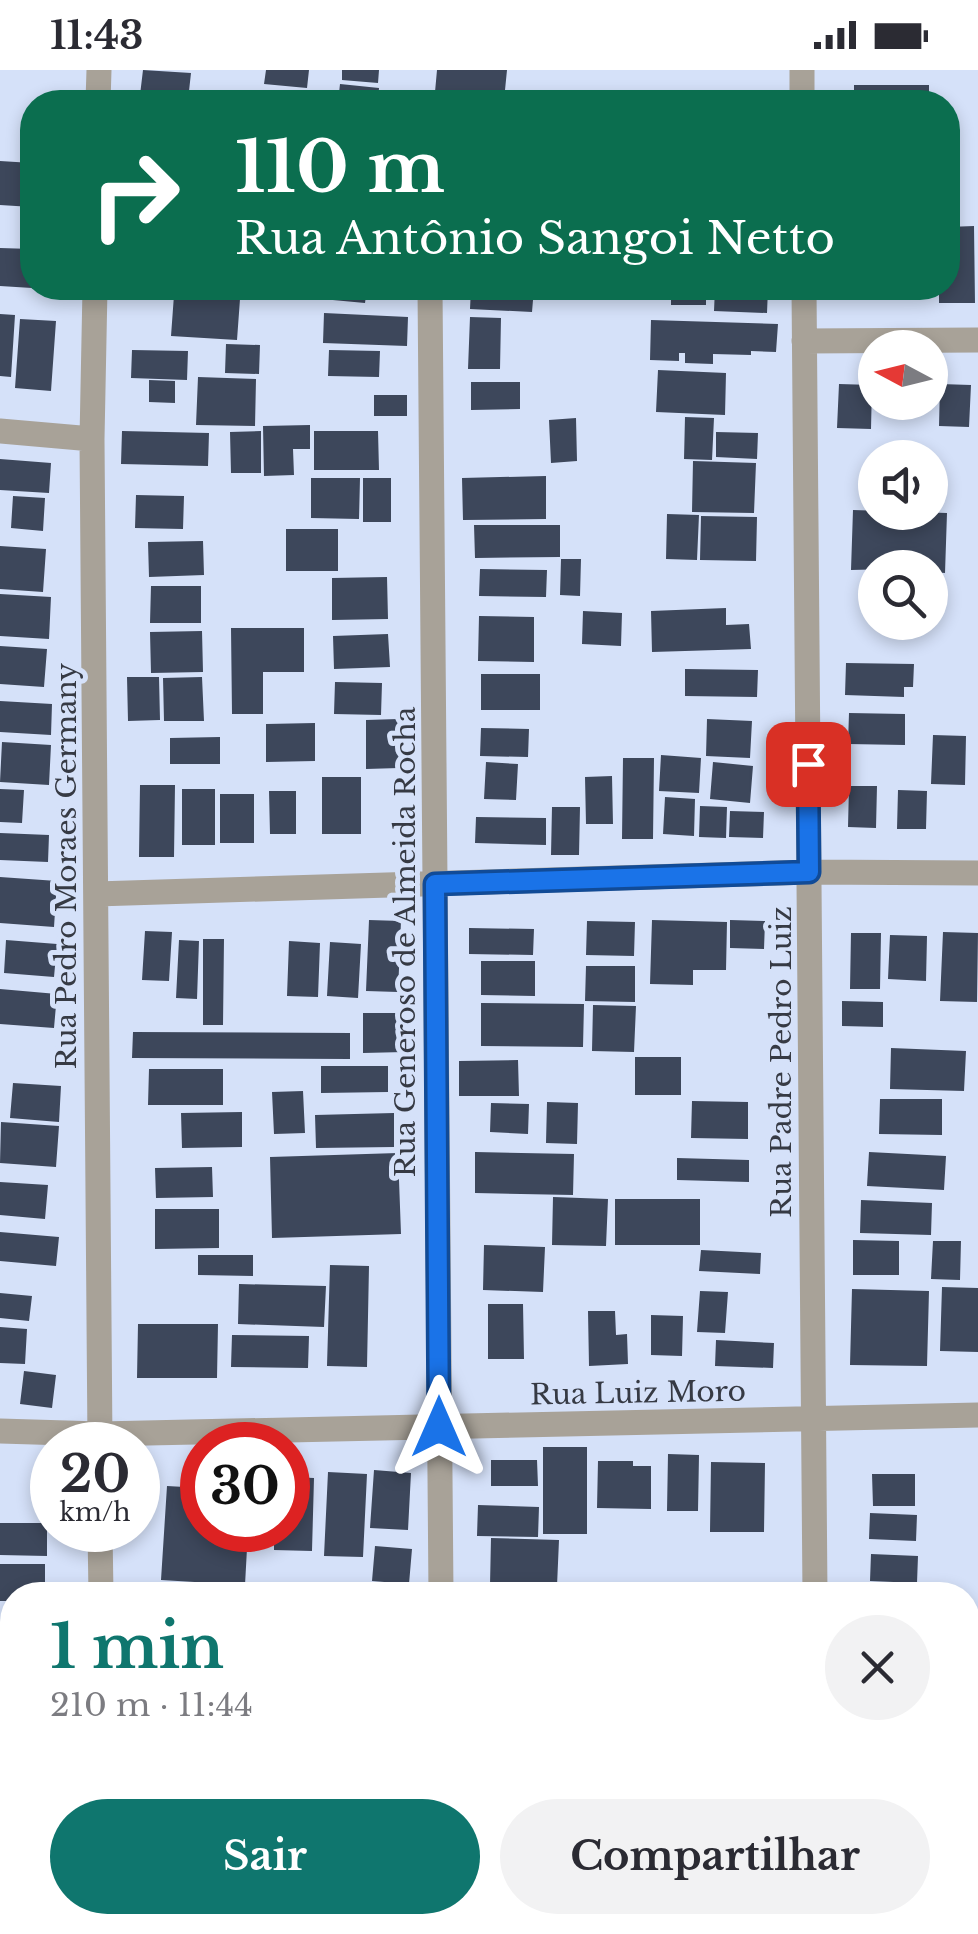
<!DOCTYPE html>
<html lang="pt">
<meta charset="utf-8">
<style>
body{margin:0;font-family:"Libre Baskerville",serif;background:#f2f2f3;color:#2b2b33;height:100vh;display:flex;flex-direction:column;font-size:38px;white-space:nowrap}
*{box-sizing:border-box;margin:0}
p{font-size:32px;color:#7c7c81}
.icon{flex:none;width:55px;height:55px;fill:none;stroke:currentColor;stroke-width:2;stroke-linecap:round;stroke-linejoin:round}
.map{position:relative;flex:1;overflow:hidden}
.drawer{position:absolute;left:0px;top:1512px;width:980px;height:352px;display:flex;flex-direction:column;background:#fff;border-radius:40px 40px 0 0;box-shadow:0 5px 15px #0003}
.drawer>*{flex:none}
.banner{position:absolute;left:20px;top:20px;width:940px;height:210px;border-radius:40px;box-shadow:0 5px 15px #0003;background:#0b6e4f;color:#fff;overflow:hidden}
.needle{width:65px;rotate:277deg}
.controls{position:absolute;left:858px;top:260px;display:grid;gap:20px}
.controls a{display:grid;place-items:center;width:90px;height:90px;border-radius:50%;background:#fff;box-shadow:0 5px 15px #0003;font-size:50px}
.speed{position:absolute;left:30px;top:1352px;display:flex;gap:20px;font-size:50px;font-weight:700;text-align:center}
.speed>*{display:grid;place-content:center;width:130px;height:130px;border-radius:50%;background:#fff;box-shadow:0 5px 15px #0003;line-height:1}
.speed small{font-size:25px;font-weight:400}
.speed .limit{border:15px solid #d22;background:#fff;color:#111}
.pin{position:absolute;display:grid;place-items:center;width:85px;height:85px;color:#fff;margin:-42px;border-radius:20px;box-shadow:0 5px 15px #0006}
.me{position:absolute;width:110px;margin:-55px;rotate:0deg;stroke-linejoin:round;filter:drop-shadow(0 0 8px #0008)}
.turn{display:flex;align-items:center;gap:35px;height:210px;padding:0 50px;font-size:45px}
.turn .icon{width:130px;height:130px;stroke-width:2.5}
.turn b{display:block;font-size:70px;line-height:85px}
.round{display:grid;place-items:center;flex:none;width:105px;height:105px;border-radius:52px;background:#f2f2f3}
.summary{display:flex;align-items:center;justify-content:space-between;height:170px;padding:0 50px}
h1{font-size:60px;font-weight:700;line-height:75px;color:#0f766e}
.action{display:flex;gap:20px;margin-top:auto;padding:20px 50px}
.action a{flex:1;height:115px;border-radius:60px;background:#0f766e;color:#fff;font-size:40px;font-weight:700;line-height:115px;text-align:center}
.action a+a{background:#f2f2f3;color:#2b2b33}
.status{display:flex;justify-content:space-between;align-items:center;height:70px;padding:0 50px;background:#fff;direction:ltr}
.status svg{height:28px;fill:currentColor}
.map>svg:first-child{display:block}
.building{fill:#3d475b}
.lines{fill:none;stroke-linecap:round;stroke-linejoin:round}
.service{stroke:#a8a298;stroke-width:18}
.minor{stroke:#a8a298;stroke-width:25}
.route-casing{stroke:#114b97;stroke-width:25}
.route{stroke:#1a73e8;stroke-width:18}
.labels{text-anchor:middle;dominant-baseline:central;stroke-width:10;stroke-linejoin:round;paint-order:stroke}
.street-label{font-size:28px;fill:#363a44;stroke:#d5e1f9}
</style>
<div class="status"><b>11:43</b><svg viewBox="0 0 49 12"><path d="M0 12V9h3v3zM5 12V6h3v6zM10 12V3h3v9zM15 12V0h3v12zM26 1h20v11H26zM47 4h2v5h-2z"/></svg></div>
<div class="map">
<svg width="978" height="1864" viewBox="0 0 978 1864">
<rect width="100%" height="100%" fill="#d5e1f9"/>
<path class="building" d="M143 0 191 3 188 30 140 25Z
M266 0H309L307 18 264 14Z
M342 0H379L378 13 342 10Z
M437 0H507L504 30 435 22Z
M340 14 379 18 378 32H338Z
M854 15H929V32H854Z
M0 91 32 93V137L0 135Z
M974 156 975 233H939V218H948V157Z
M0 178 32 179V218L0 216Z
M279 218H367L365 233 279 225Z
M471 218H534L532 242 470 239Z
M671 218H706V235H671Z
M715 218H768L767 243 714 241Z
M174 225 240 229 237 270 171 266Z
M324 243 408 247 407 276 323 273Z
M0 244 15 245 11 307 0 306Z
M470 247 501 248 500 299H468Z
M20 249 56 251 51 321 15 318Z
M651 250 778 254 776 282 751 281V285L713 284V294L685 293V283H679V291L650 290Z
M226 274 260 275 259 304 225 303Z
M132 280 188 281 187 310 131 308Z
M329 280 380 281 379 307 328 306Z
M658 300 726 303 725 345 656 342Z
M198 307 256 309 255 356 196 355Z
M149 310 175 311V333L149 332Z
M471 312H520V339L471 340Z
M839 314 872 315 871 359 837 358Z
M940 314 971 315 969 357 939 356Z
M374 325H407V346H374Z
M883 332H918L917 347 883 345Z
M685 347 714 348 712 390 684 389Z
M576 348 577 391 551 393 549 350Z
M310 355V379H293L294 405 264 406 263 356Z
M122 361 209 363 208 396 121 394Z
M261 361V403H231L230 362Z
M314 361H378L379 400H314Z
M716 362 758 363 757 389 716 387Z
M0 389 51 393 49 423 0 420Z
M693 391 756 393 754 443 692 442Z
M546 406V449L463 450 462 408Z
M311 408H360L359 449 311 448Z
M363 408H391V452H363Z
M136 425 184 426 183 459 135 458Z
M13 426 45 428 43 461 11 458Z
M853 440 947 443 945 503 930 502V498L851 500Z
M667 444 699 445 697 490 666 489Z
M701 446 757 447 756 491 700 490Z
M474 455H560V487L475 488Z
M286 459H338V501H286Z
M203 471 204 505 149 507 148 472Z
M0 476 46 479 43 522 0 519Z
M561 489H581L580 526 560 525Z
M480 499 547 500 546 527 479 526Z
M387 507 388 549 332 550V508Z
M151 516H201V553H150Z
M0 524 51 527 49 569 0 566Z
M726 538V555L749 554 751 579 652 582 651 541Z
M583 541 622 543 621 576 582 574Z
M479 546 534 547V592L478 591Z
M231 558H304V602H263V644H232Z
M202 561 203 602 151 603 150 562Z
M388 564 390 597 334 599 333 566Z
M0 576 47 579 44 617 0 614Z
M846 593 914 594 913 617H904V627L845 625Z
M685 599 758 600 757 627 685 626Z
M481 604H540V640H481Z
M127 607H159L160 650 128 651Z
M202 607 204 651H164L163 608Z
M335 612 382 613 381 645 334 644Z
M0 631 52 634 51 665 0 662Z
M849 643 905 644V675L848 674Z
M398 649 399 698 366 699V650Z
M707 649 752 651 750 688 706 686Z
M315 653V691L266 692V654Z
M481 658 529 659 528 687 480 686Z
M933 665 966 666 965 715 931 714Z
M220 667V694H170V668Z
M2 672 51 675 49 715 0 712Z
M661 685 701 688 699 723 659 721Z
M623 688H654L653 769H622Z
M486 692 518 694 516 730 484 729Z
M713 692 753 696 750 733 710 729Z
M612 706 613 754H586L585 707Z
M322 707H361V764H322Z
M140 715H175L174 787H139Z
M849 716H877L876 758 848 757Z
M0 719 24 720 22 753 0 752Z
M182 719H215V775H182Z
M898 720 927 721 926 759H897Z
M269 721H296V764H270Z
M220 724H254V773H220Z
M665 727 695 729 694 766 663 764Z
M700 736 727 737 726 768 699 767Z
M552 737H580L579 785H551Z
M730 741 764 742 763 768 729 767Z
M476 747 546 748V775L475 773Z
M0 763 49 765 48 792 0 790Z
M0 807 57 811 54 857 0 853Z
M369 850 401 851 398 922 366 921Z
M652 850 727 852 726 900H693V915L650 914Z
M730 850 765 851 764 879 730 878Z
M587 851 635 852 634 886 586 885Z
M469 858 534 859 533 885 469 884Z
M145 861 172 862 169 911 142 910Z
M943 862 978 863 977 932 940 931Z
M851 863H881L880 919H850Z
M890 865 927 866 926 911 888 909Z
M203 869H224L223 955H203Z
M6 870 57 874 54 907 4 903Z
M179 870 199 871 197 929 176 928Z
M289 871 320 873 318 927 287 926Z
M330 872 361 874 358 928 327 926Z
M481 891H535V926L481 925Z
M586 896H635V932L585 931Z
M0 919 57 924 54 958 0 954Z
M842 931 883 932V957L842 956Z
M481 933 584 934 583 977 481 976Z
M593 935 636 936 634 982 592 981Z
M363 943H404V982L363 983Z
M133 962 350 963V989L132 988Z
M891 978 966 981 964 1021 890 1019Z
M635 987H681V1025H635Z
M518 990 519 1026H459V991Z
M321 996H388V1022L321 1023Z
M149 999H223V1035H148Z
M13 1013 61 1016 59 1052 10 1048Z
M303 1021 305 1063 274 1064 272 1022Z
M880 1029H942V1065L879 1064Z
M692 1031 748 1032V1069L691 1068Z
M547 1032 578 1033 577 1074 546 1073Z
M491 1033 529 1034 528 1064 490 1062Z
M242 1042V1077L182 1078 181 1043Z
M394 1043V1077L316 1078 315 1045Z
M1 1052 59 1056 56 1097 0 1093Z
M475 1082 574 1084 573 1125 475 1123Z
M869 1082 946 1086 944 1120 867 1116Z
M398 1083 401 1164 272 1168 270 1087Z
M677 1088 749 1090V1112L677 1110Z
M212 1097 213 1127 156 1128 155 1098Z
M0 1112 48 1115 45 1149 0 1145Z
M553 1127 608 1129 606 1176 552 1175Z
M615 1129H700V1175H615Z
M861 1130 932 1133 931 1165 860 1163Z
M155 1139H219V1178L155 1179Z
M0 1162 59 1167 56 1196 0 1191Z
M853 1170 899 1171V1205H853Z
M933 1171H961L960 1210 931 1209Z
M484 1175 545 1177 543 1222 483 1220Z
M701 1180 761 1183 760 1204 699 1201Z
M198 1185H253V1206L198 1205Z
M330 1195 369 1196 367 1297 327 1296Z
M239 1214 326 1216 324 1257 238 1254Z
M942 1217 978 1218V1282L940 1281Z
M852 1219 929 1221 927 1296 850 1295Z
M700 1221 728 1222 725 1263 697 1262Z
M0 1223 32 1226 29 1251 0 1248Z
M488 1234H523L524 1289H488Z
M588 1241H615L616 1265 627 1264 628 1294 589 1296Z
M651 1245 683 1246 682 1286 651 1285Z
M138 1254H218L217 1308H137Z
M0 1257 27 1259 25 1294 0 1293Z
M232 1265 309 1266 308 1298 231 1297Z
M716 1270 774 1273 773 1298 715 1296Z
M24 1301 56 1305 52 1338 20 1334Z
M543 1377H587V1464H543Z
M668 1384 699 1385 698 1441H667Z
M491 1390H537L538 1416H491Z
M598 1391H633V1396H651V1439L597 1438Z
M711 1392 765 1393 764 1462H710Z
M374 1400 411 1403 408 1460 370 1458Z
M328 1402 367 1404 363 1487 324 1486Z
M872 1404H915V1436H873Z
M288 1407 314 1408 312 1481 274 1480V1460H288Z
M167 1416 202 1418V1460H248L245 1515 161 1510Z
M478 1435 539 1437 538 1467 477 1466Z
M870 1443 917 1445 916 1471 869 1469Z
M0 1453H47V1486L0 1485Z
M491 1468 559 1470 557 1516 490 1515Z
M375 1476 412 1479 409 1514 372 1511Z
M871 1484 918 1486 917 1513 870 1511Z
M0 1494H45V1525H12V1531H0Z
M3 1547H12V1590H3Z
M0 1596H12V1628H0Z
M0 1641H12V1689H0Z
M968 1647 978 1648V1679L968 1678Z
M0 1703H12V1737H0Z
M17 1852H61L60 1864H17Z
M180 1852H221V1864H180Z"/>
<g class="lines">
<path class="service" d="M968 1632H978"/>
<path class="minor" d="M802 0V32
M98 32 99 0
M95 218 92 369 100 1375
M430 218 441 1525
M804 218 815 1525
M804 271 978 270
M0 361 92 369
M96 824 809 802 978 803
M0 1361 100 1364 978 1345
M100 1460 101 1525
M104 1852V1864
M444 1852V1864
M818 1852 819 1864"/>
</g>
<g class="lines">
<defs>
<path id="route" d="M439 1357 435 814 809 802 808 694"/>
</defs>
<use href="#route" class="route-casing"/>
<use href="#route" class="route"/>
</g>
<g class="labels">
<g class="street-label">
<text transform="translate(66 796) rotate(-90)">Rua Pedro Moraes Germany</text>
<text transform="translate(405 872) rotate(-90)">Rua Generoso de Almeida Rocha</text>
<text transform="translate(781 992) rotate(-90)">Rua Padre Pedro Luiz</text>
<text transform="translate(638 1323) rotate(-1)">Rua Luiz Moro</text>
</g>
</g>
</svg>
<div class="controls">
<a><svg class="needle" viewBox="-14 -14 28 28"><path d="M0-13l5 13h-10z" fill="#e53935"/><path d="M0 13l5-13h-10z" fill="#7c7c81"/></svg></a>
<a><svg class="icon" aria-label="sound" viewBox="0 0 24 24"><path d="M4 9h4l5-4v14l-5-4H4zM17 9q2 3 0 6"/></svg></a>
<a><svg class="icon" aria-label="search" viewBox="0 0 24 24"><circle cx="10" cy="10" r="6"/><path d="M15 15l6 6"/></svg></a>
</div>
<div class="speed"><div>20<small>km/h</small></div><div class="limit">30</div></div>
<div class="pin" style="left:808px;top:694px;background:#d93025"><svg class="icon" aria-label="arrive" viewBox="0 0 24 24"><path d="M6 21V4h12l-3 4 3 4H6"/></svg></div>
<svg class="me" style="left:439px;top:1357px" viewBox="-20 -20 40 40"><path d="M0-17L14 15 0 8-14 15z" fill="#1a73e8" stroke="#fff" stroke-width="4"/></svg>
<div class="banner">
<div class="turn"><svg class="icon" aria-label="right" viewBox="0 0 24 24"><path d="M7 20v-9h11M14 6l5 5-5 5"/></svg><div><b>110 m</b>Rua Antônio Sangoi Netto</div></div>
</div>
<section class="drawer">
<div class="summary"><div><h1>1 min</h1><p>210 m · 11:44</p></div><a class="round"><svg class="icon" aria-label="close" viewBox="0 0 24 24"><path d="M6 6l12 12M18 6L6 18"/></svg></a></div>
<div class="action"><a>Sair</a><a>Compartilhar</a></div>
</section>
</div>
